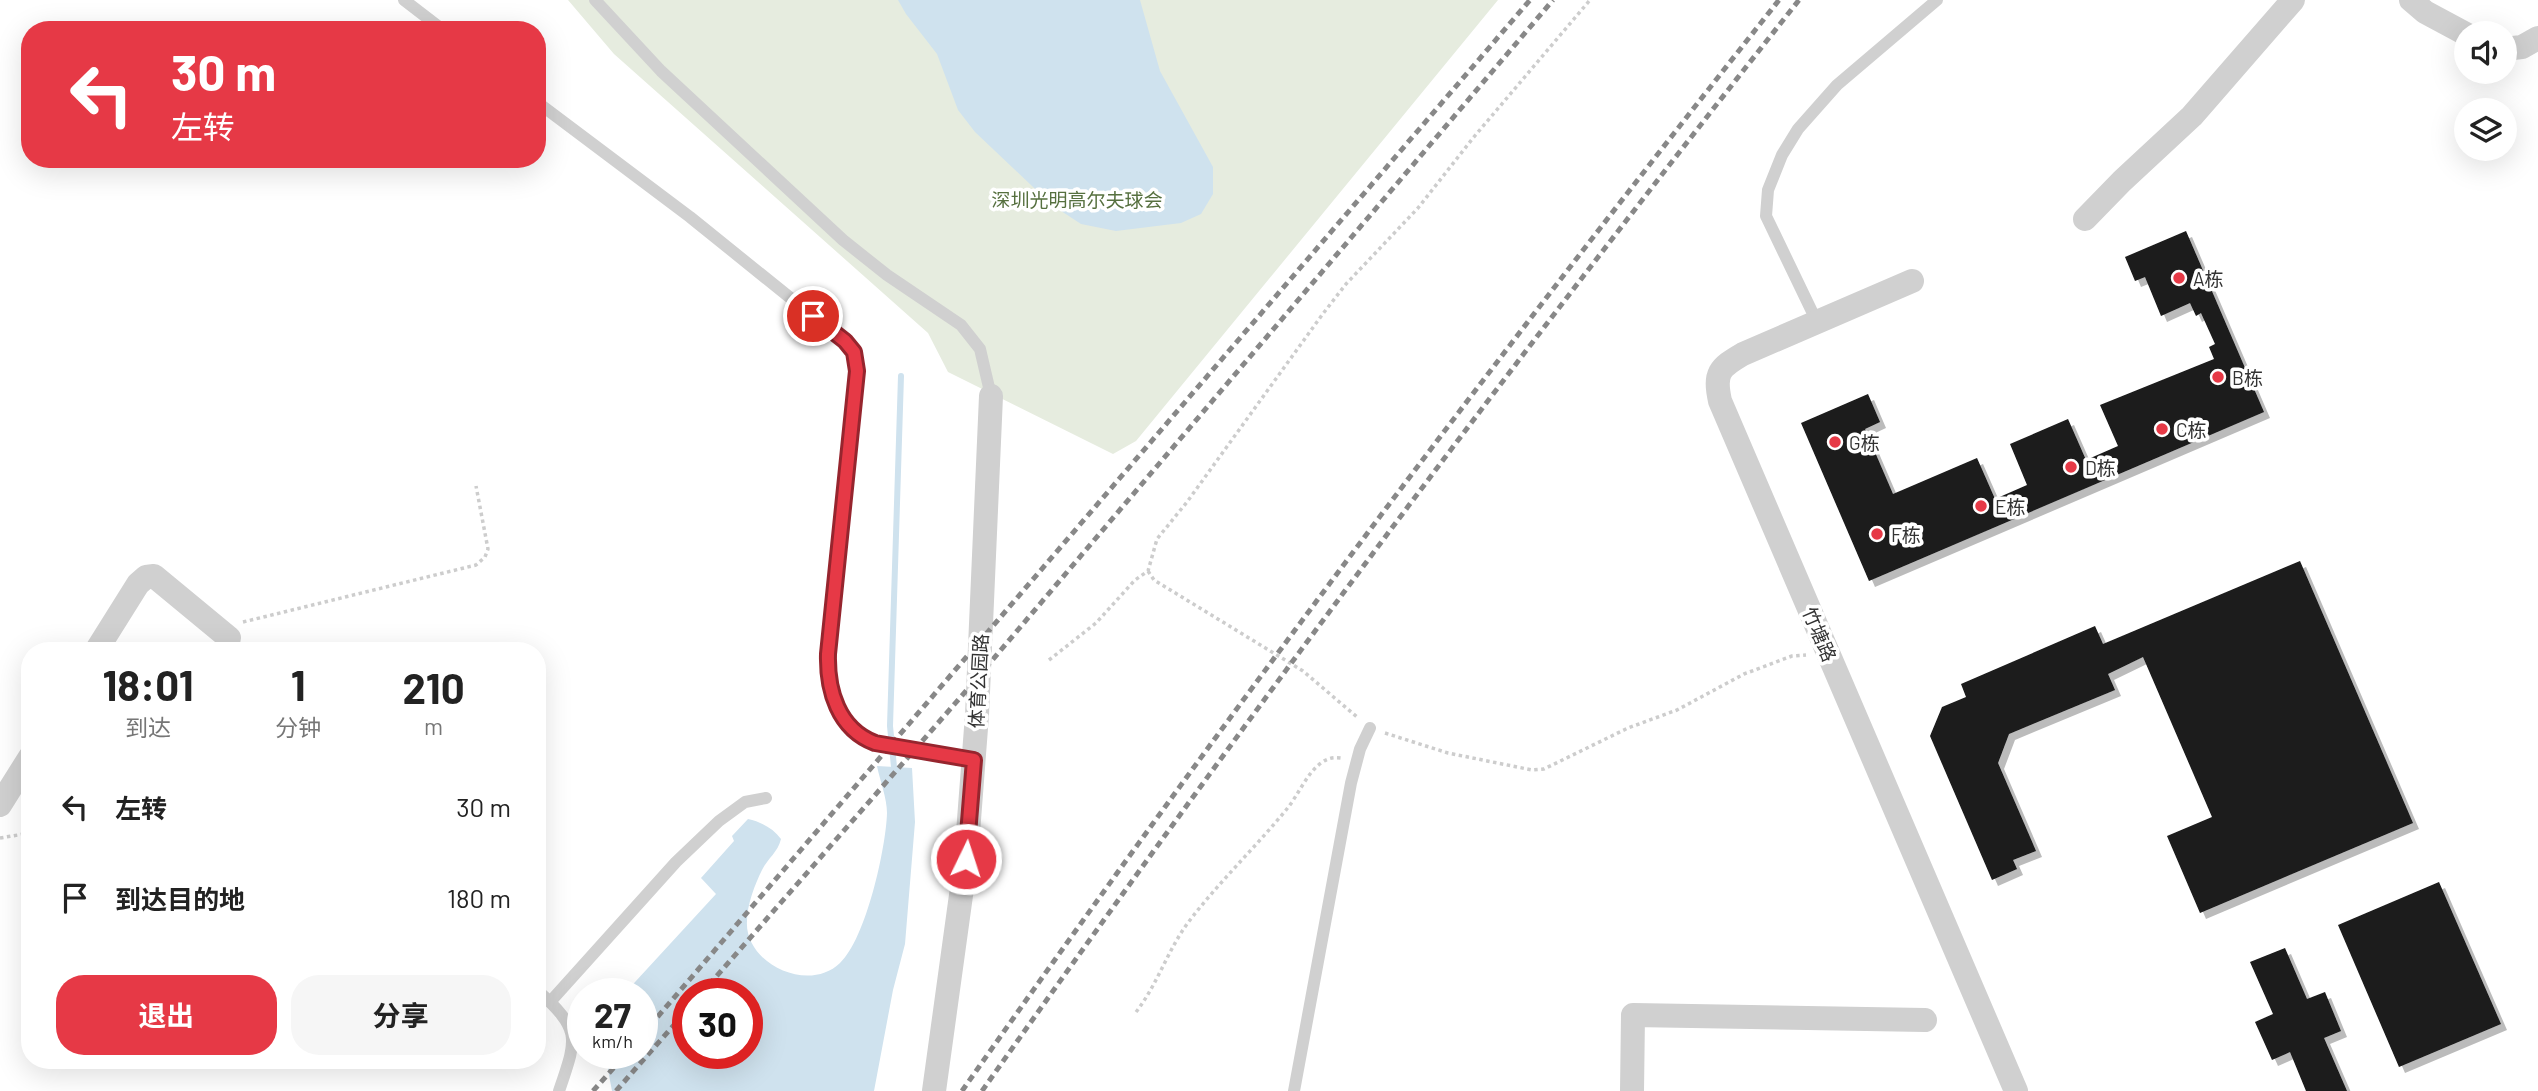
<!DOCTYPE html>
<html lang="zh">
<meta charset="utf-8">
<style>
body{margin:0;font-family:Barlow,"Noto Sans SC",sans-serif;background:#f6f6f6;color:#222;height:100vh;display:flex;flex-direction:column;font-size:26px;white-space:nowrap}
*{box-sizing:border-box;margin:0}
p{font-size:23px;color:#767676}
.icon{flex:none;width:38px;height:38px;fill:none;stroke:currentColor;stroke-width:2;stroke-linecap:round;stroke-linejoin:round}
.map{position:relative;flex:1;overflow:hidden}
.sheet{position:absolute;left:21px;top:642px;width:525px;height:427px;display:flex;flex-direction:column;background:#fff;border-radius:28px;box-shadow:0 7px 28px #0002}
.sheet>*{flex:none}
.guide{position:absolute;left:21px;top:21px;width:525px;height:147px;border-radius:28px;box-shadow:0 7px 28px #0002;background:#e63946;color:#fff;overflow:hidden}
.buttons{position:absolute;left:2454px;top:21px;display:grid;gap:14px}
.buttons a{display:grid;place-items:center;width:63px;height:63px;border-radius:50%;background:#fff;box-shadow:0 7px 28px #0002;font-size:35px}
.speed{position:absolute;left:567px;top:978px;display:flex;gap:14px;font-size:35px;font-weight:700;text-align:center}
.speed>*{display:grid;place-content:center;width:91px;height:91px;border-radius:50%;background:#fff;box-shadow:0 7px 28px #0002;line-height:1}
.speed small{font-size:18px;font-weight:400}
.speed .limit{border:10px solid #d22;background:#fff;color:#111}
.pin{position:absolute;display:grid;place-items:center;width:60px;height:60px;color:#fff;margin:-30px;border:4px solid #fff;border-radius:50%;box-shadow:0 2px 7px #0007}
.me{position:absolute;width:77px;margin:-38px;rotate:4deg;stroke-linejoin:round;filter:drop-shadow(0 0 5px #0008)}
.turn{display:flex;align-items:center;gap:24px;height:147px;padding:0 35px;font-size:32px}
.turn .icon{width:91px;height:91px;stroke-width:2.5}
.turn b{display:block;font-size:49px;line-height:60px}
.eta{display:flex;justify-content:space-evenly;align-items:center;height:119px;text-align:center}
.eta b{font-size:42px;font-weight:700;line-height:49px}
.button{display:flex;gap:14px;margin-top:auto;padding:14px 35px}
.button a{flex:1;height:80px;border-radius:28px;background:#e63946;color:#fff;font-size:28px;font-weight:700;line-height:80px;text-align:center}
.button a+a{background:#f6f6f6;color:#222}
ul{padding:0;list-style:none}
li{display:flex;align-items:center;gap:21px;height:91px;padding:0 35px}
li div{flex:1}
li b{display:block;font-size:26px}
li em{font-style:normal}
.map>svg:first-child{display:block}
.green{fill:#e6ecdf}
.water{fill:#cfe2ee;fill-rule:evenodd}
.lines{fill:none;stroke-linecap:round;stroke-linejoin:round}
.stream{stroke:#cfe2ee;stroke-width:6}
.building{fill:#1a1a1a;filter:url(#shadow)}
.path{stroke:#cdcdcd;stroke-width:3.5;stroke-dasharray:3.5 3.5;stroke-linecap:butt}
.service{stroke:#d0d0d0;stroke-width:12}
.minor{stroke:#d0d0d0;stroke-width:24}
.rail{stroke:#888;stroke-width:5;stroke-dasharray:7 5;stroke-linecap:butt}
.route-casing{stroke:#96252e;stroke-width:18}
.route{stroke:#e63946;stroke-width:12}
.poi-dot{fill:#e63946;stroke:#fff;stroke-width:2.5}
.labels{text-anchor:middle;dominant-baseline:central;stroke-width:7;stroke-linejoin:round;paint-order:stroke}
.park-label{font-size:19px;fill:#56703f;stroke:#fff}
.poi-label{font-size:19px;fill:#333;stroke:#fff;text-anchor:start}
.street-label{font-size:19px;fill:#333;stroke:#fff}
</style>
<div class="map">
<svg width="2538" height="1091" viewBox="0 0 2538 1091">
<defs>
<filter id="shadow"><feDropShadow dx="6" dy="6" stdDeviation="0" flood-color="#0004"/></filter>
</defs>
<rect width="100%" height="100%" fill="#fff"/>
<path class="green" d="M568 0H1498L1136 441 1113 454 948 372 928 333 614 54Z"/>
<path class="water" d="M898 0H1140L1160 71 1213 167V194L1201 214 1181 223 1116 231 1081 224 1052 205 975 132 958 110 937 54 906 14Z
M877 766 912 768 915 822 905 944 893 990 874 1091H612L605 1054H642V994H624L716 894 701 878 734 841 732 836 748 819C761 822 773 828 781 839 778 852 768 858 762 870 755 884 747 905 747 921 744 963 808 994 840 963 866 939 886 848 887 813 887 798 880 781 877 766ZM688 994H747V1054H688Z"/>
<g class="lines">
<path class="stream" d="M894 767 890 726 901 376"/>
</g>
<path class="building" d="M2186 231 2264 412 1869 581 1801 423 1868 394 1880 422 1865 429 1893 494 1977 458 1995 499 2027 485 2010 444 2068 419 2086 460 2118 446 2100 405 2214 359 2209 347 2215 344 2201 313 2196 316 2190 303 2161 316 2145 277 2135 281 2125 257Z
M2300 561 2413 823 2200 913 2167 836 2212 817 2143 657 2108 674 2115 690 2009 734 1998 763 2036 851 2013 860 2017 869 1992 880 1930 736 1942 707 1966 697 1961 684 2095 626 2103 644Z
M2439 882 2501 1024 2399 1067 2338 925Z
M2285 948 2307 999 2325 992 2341 1031 2324 1038 2347 1091H2306L2290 1052 2272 1060 2255 1022 2273 1014 2250 962Z"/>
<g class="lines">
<path class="path" d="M1148 571 1154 580 1303 671 1357 717
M243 622 476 565 485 557 488 549 476 486
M1049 660 1096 623 1135 580 1148 571 1157 539 1187 502 1322 315 1346 284 1418 208 1473 138 1590 0
M1385 733 1448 753 1532 770 1544 769 1628 728 1677 710 1744 674 1792 656 1806 655
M0 838 30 833
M1136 1012C1157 985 1167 952 1187 924 1217 884 1254 849 1286 810 1298 796 1306 774 1321 763 1328 758 1333 757 1341 758
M224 1065 228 1060"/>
<path class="service" d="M404 0 443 30
M595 0 661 71 843 240 887 275 961 325 980 349 991 396
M537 102 690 217 845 342 854 352 857 371 828 654C828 690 838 729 875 743L974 760
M1817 322 1766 216 1768 190 1782 155 1798 129 1837 85 1937 0
M537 990C582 1030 577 1038 559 1091
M550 1002 676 862 719 821 745 802 766 798
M1294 1091 1351 783 1360 749 1370 728"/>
<path class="minor" d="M2411 0 2425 12 2466 34
M2504 49 2522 47 2538 38
M2085 219 2122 181 2192 116 2293 0
M1912 281 1743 354C1719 368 1714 373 1720 401L2016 1091
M96 651 138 584 146 577 154 576 229 638
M0 805 30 757
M934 1091 966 859 977 715 991 396
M1632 1091 1633 1015 1925 1020"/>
<path class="rail" d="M701 994 966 691 1553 0
M642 1035 1530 0
M593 1091 626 1054
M616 1091 688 1009
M962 1091C1223 719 1497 356 1779 0
M982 1091C1244 720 1517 356 1799 0"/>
</g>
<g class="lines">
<defs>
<path id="route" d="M813 316 845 341 854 352 857 371 828 654C827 690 838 729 875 743L974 760 966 859"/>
</defs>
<use href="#route" class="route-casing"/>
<use href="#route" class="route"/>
</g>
<g class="poi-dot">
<circle cx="2179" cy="278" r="7"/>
<circle cx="2218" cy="377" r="7"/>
<circle cx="2162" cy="429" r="7"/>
<circle cx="1835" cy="442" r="7"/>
<circle cx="2071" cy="467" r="7"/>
<circle cx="1981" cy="506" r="7"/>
<circle cx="1877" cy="534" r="7"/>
</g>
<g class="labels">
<g class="park-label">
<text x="1077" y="199">深圳光明高尔夫球会</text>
</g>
<g class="poi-label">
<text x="2193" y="278">A栋</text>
<text x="2232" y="377">B栋</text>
<text x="2176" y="429">C栋</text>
<text x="1849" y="442">G栋</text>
<text x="2085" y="467">D栋</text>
<text x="1995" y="506">E栋</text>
<text x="1891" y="534">F栋</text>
</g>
<g class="street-label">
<text transform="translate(1820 634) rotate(67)">竹塘路</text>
<text transform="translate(978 681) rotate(-87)">体育公园路</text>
</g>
</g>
</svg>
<div class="buttons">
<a><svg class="icon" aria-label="sound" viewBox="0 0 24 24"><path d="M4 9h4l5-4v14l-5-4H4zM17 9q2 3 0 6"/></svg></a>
<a><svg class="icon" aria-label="layers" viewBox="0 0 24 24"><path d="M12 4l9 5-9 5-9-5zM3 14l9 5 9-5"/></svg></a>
</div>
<div class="speed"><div>27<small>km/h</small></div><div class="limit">30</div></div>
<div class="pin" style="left:813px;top:316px;background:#d93025"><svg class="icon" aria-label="arrive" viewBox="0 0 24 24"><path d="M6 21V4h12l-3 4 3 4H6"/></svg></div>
<svg class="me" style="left:966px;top:859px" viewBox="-20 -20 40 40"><circle r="17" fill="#e63946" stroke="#fff" stroke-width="3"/><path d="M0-11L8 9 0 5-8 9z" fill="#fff"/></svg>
<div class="guide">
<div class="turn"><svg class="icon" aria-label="left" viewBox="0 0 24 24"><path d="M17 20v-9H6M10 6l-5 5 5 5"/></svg><div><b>30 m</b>左转</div></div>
</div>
<section class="sheet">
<div class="eta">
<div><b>18:01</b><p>到达</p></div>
<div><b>1</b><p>分钟</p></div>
<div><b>210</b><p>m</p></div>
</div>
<ul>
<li><svg class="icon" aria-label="left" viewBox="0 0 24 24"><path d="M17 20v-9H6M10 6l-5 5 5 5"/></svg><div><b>左转</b></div><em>30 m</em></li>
<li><svg class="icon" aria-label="arrive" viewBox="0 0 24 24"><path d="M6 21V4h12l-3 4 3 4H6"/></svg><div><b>到达目的地</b></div><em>180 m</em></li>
</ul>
<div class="button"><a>退出</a><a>分享</a></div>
</section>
</div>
